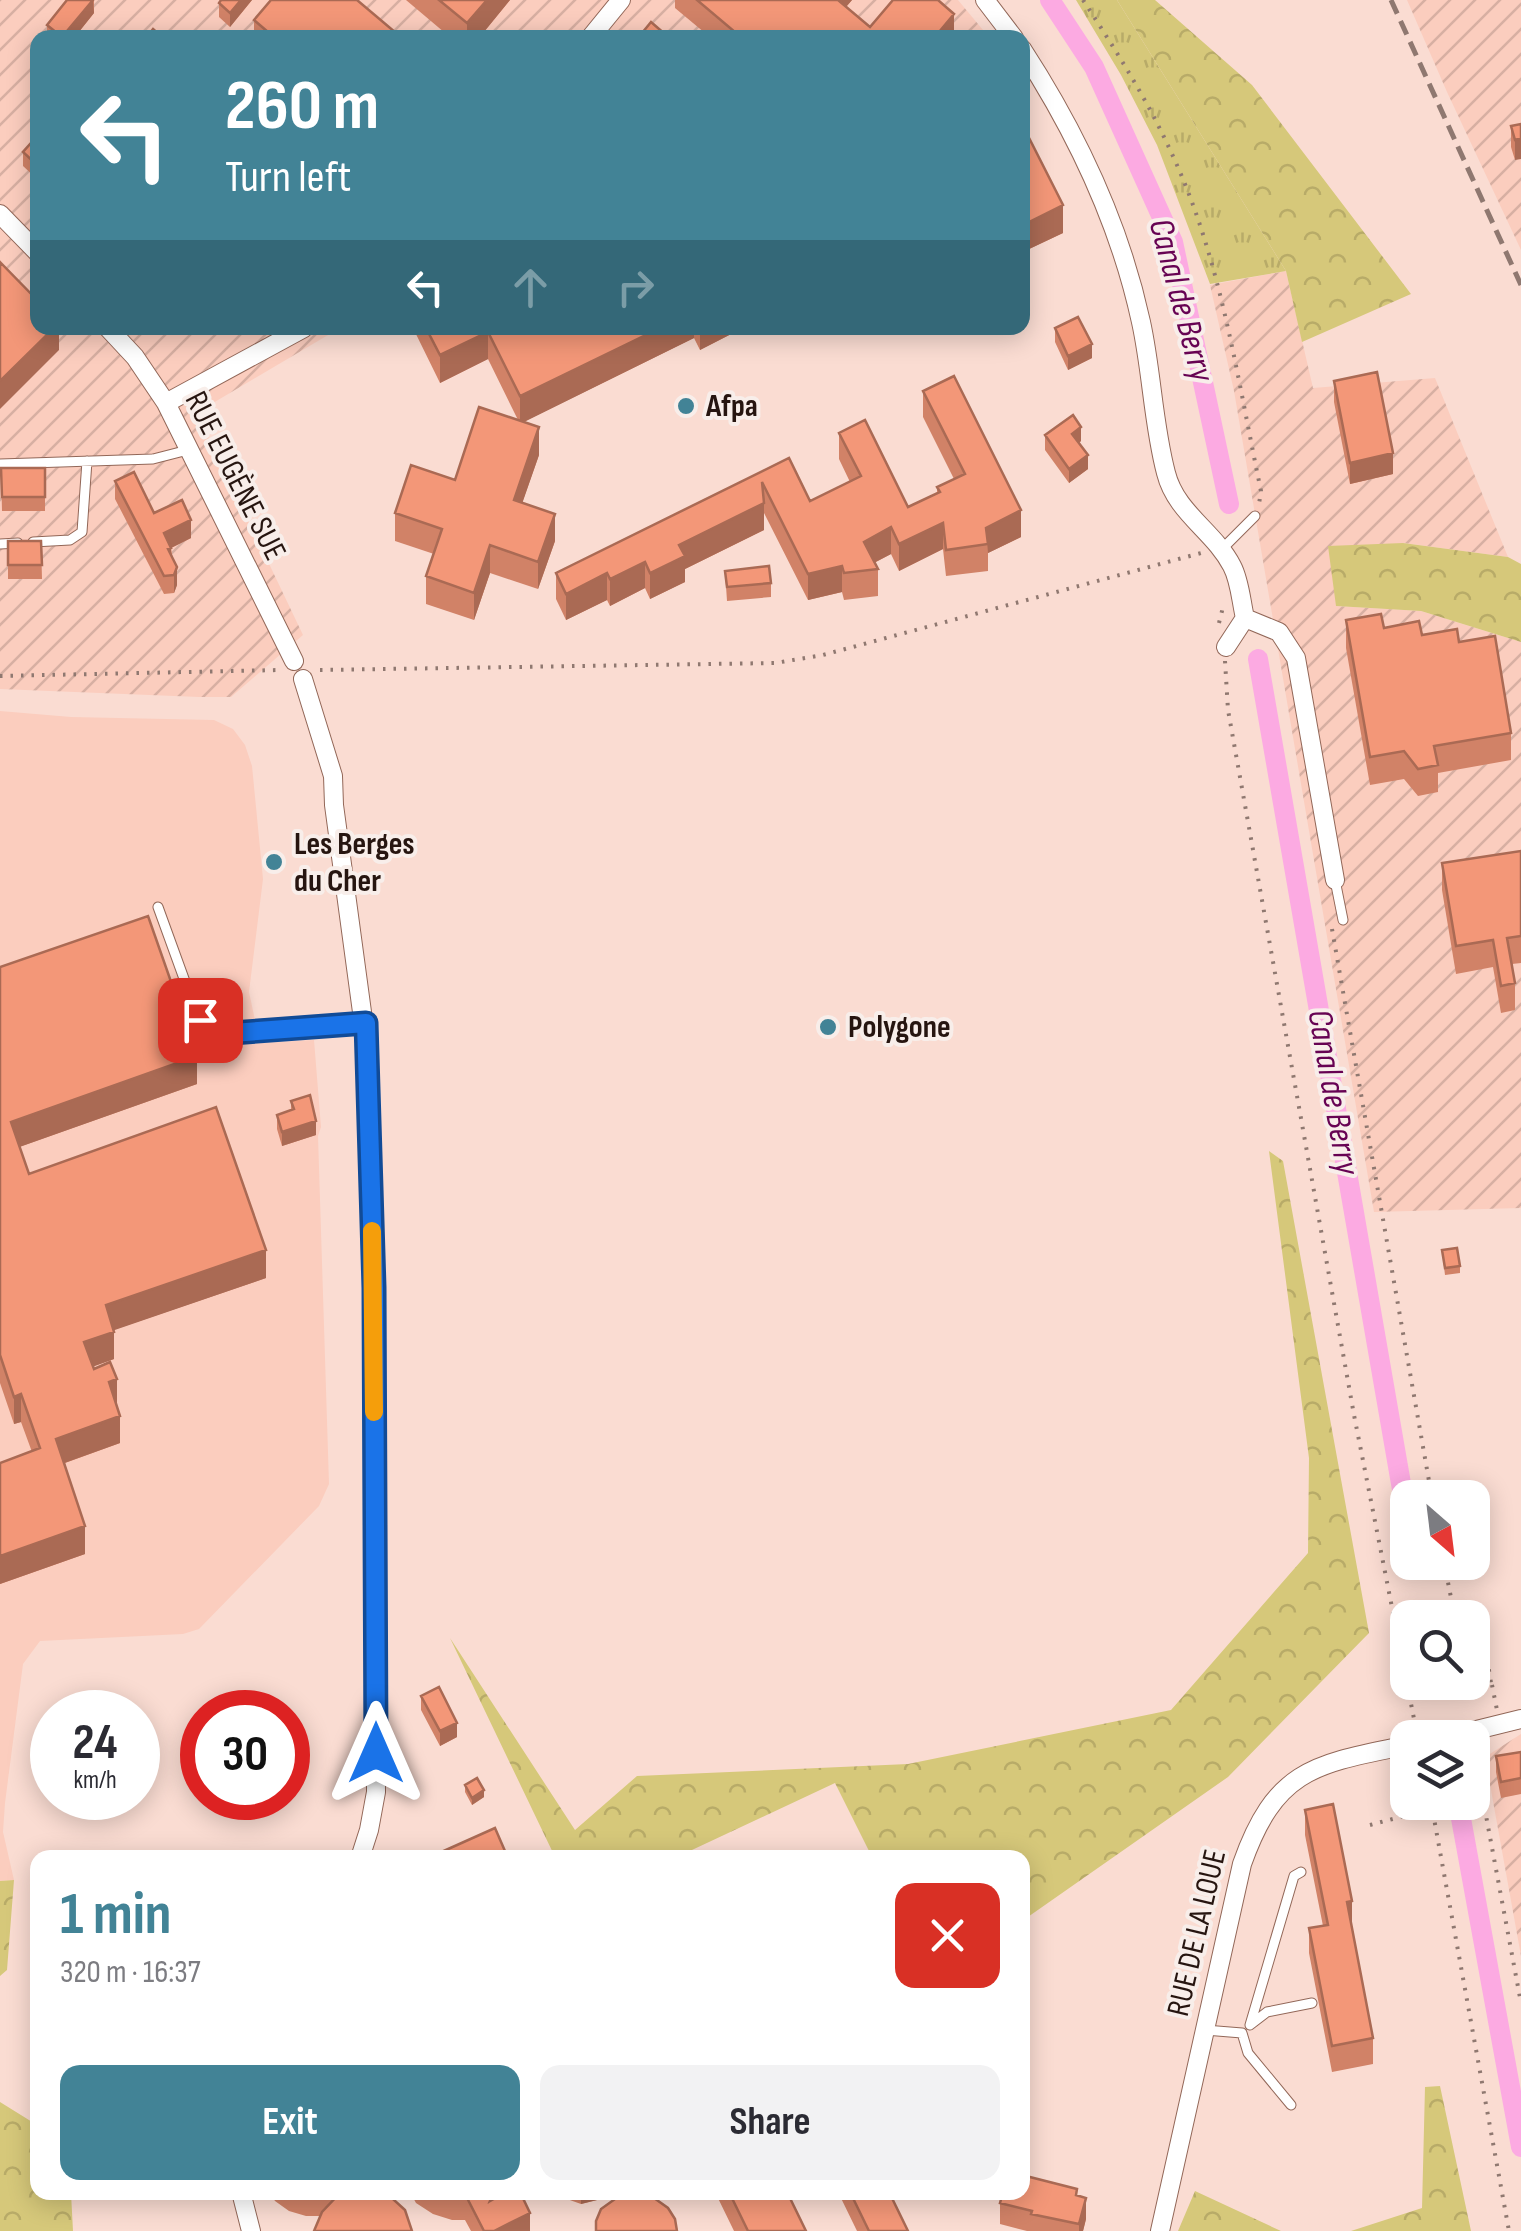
<!DOCTYPE html>
<meta charset="utf-8">
<style>
body{margin:0;font-family:"Sofia Sans Condensed",sans-serif;background:#f2f2f3;color:#2b2b33;height:100vh;display:flex;flex-direction:column;font-size:38px;white-space:nowrap}
*{box-sizing:border-box;margin:0}
p{font-size:32px;color:#7c7c81}
.icon{flex:none;width:55px;height:55px;fill:none;stroke:currentColor;stroke-width:2;stroke-linecap:round;stroke-linejoin:round}
.map{position:relative;flex:1;overflow:hidden}
.side{position:absolute;left:30px;top:1850px;width:1000px;height:350px;display:flex;flex-direction:column;background:#fff;border-radius:20px;box-shadow:0 5px 25px #0003}
.side>*{flex:none}
.guide{position:absolute;left:30px;top:30px;width:1000px;height:305px;border-radius:20px;box-shadow:0 5px 25px #0003;background:#428396;color:#fff;overflow:hidden}
.needle{width:65px;rotate:152deg}
.fabs{position:absolute;left:1390px;top:1480px;display:grid;gap:20px}
.fabs a{display:grid;place-items:center;width:100px;height:100px;border-radius:20px;background:#fff;box-shadow:0 5px 25px #0003;font-size:50px}
.speed{position:absolute;left:30px;top:1690px;display:flex;gap:20px;font-size:50px;font-weight:700;text-align:center}
.speed>*{display:grid;place-content:center;width:130px;height:130px;border-radius:50%;background:#fff;box-shadow:0 5px 25px #0003;line-height:1}
.speed small{font-size:25px;font-weight:400}
.speed .limit{border:15px solid #d22;background:#fff;color:#111}
.pin{position:absolute;display:grid;place-items:center;width:85px;height:85px;color:#fff;margin:-42px;border-radius:20px;box-shadow:0 5px 15px #0006}
.me{position:absolute;width:110px;margin:-55px;rotate:0deg;stroke-linejoin:round;filter:drop-shadow(0 0 8px #0008)}
.turn{display:flex;align-items:center;gap:35px;height:210px;padding:0 30px;font-size:45px}
.turn .icon{width:130px;height:130px;stroke-width:2.5}
.turn b{display:block;font-size:70px;line-height:85px}
.lanes{display:flex;align-items:center;height:95px;padding:0 30px;background:#0003;justify-content:center;gap:50px;direction:ltr}
.lanes .off{opacity:.35}
.round{display:grid;place-items:center;flex:none;width:105px;height:105px;border-radius:20px;background:#f2f2f3}
.summary{display:flex;align-items:center;justify-content:space-between;height:170px;padding:0 30px}
h1{font-size:60px;font-weight:700;line-height:75px;color:#428396}
.cta{display:flex;gap:20px;margin-top:auto;padding:20px 30px}
.cta a{flex:1;height:115px;border-radius:20px;background:#428396;color:#fff;font-size:40px;font-weight:700;line-height:115px;text-align:center}
.cta a+a{background:#f2f2f3;color:#2b2b33}
.map>svg:first-child{display:block}
.built{fill:#fbcdbe}
.industrial{fill:url(#industrial-furrows)}
.grass{fill:url(#grass-tufts)}
.forest{fill:url(#forest-crowns)}
.lines{fill:none;stroke-linecap:round;stroke-linejoin:round}
.canal{stroke:#fcaae2;stroke-width:20}
.lane-casing{stroke:#926758;stroke-width:11}
.street-casing{stroke:#926758;stroke-width:20}
.path{stroke:#8f7870;stroke-width:4;stroke-dasharray:2.5 8;stroke-linecap:butt}
.lane{stroke:#fff;stroke-width:9}
.street{stroke:#fff;stroke-width:18}
.rail{stroke:#8f7870;stroke-width:5;stroke-dasharray:15 8;stroke-linecap:butt}
.wall{fill:#d18267}
.shaded-wall{fill:#aa6a54}
.building{fill:#f39778;stroke:#aa6a54;stroke-width:2.5}
.route-casing{stroke:#114b97;stroke-width:25}
.route{stroke:#1a73e8;stroke-width:18}
.slow{stroke:#f59e0b;stroke-width:18}
.poi-dot{fill:#428396;stroke:#f8eeea;stroke-width:4}
.labels{text-anchor:middle;dominant-baseline:central;stroke-width:8;stroke-linejoin:round;paint-order:stroke}
.poi-label{font-size:32px;font-weight:bold;fill:#261510;stroke:#f8eeea;text-anchor:start}
.street-label{font-size:32px;fill:#261510;stroke:#f8eeea}
.water-label{font-size:35px;font-style:italic;fill:#670353;stroke:#f8eeea}
</style>
<div class="map">
<svg width="1521" height="2231" viewBox="0 0 1521 2231">
<defs>
<pattern id="industrial-furrows" width="10" height="10" patternUnits="userSpaceOnUse" patternTransform="scale(2.5)"><rect width="10" height="10" fill="#fbcdbe"/><path d="M-1 1l2-2M0 10L10 0M9 11l2-2" fill="none" stroke="#d7afa2"/></pattern>
<pattern id="grass-tufts" width="24" height="20" patternUnits="userSpaceOnUse" patternTransform="scale(2.5)"><rect width="24" height="20" fill="#d6c87a"/><path d="M3 7l-1-3M5 7V3M7 7l1-3M15 17l-1-3M17 17v-4M19 17l1-3" fill="none" stroke="#b8ab68"/></pattern>
<pattern id="forest-crowns" width="20" height="18" patternUnits="userSpaceOnUse" patternTransform="scale(2.5)"><rect width="20" height="18" fill="#d6c87a"/><path d="M2 6a3 3 0 1 1 6 0M12 15a3 3 0 1 1 6 0" fill="none" stroke="#b8ab68"/></pattern>
</defs>
<rect width="100%" height="100%" fill="#fadcd2"/>
<path class="built" d="M0 711 71 717 214 720 233 729 245 745 252 766 263 879 249 992 260 1043 314 1040 321 1127 318 1136 329 1484 319 1506 199 1629 183 1634 40 1641 23 1664 5 1803 3 1832 14 1880 0 1881Z"/>
<path class="industrial" d="M0 0H958L983 30 976 38H38V328H340L213 403 202 423 303 635 231 697H199L0 689Z
M1407 0H1521V250L1447 92Z
M1286 271 1313 388 1435 378 1508 557 1403 543 1336 606 1421 611 1521 642V1208L1374 1212 1234 391 1210 285Z
M1521 1734V1956L1485 1757Z"/>
<path class="grass" d="M1076 0H1117L1286 271 1210 284 1157 145 1121 75Z"/>
<path class="forest" d="M1117 0H1155L1252 85 1411 294 1302 342 1286 271Z
M1403 543 1508 557 1521 564V642L1421 611 1336 606 1328 546Z
M1269 1151 1283 1161 1369 1633 1228 1777 1025 1919 1022 1858 872 1857 835 1783 677 1857H555L450 1638 575 1830 637 1776 908 1764 1171 1710 1308 1553 1309 1458Z
M14 1880 7 1970 0 1976V1881Z
M1440 2086 1471 2231H1351L1422 2208 1425 2087Z
M0 2102 37 2125 38 2192 71 2193 73 2231H0Z
M1195 2191 1281 2231H1178Z"/>
<g class="lines">
<path class="canal" d="M1050 0 1094 67 1173 242 1229 504
M1258 659 1408 1524
M1458 1802 1521 2147"/>
<defs>
<path id="lane" d="M0 464 153 459 188 450
M33 542 70 540 82 532 87 461
M0 544 18 543
M1222 549 1255 516
M1335 880 1343 920
M158 907 199 1020 208 1032 363 1023
M1250 2025 1294 1876 1301 1872
M1250 2025 1267 2012 1312 2003
M1205 2030 1242 2033 1248 2053 1291 2105"/>
<path id="street" d="M985 0 1014 38
M590 38 621 0
M1022 49C1076 132 1120 225 1141 322 1152 372 1153 424 1166 473 1176 513 1214 531 1232 566 1240 581 1241 601 1245 618L1226 647
M0 214 38 253
M108 328 135 357 166 403 294 661
M166 403 304 328
M1245 618 1279 632 1296 658 1335 880
M303 679 333 776 334 805 367 1049 373 1288 376 1792 369 1830 360 1858
M1444 1738 1521 1719
M241 2192 251 2231
M1160 2231 1242 1864C1276 1768 1315 1764 1408 1745"/>
</defs>
<use href="#lane" class="lane-casing"/>
<use href="#street" class="street-casing"/>
<path class="path" d="M1083 0C1115 49 1147 99 1171 152 1221 258 1237 377 1261 491L1259 504
M1219 623 1224 603
M1225 661 1228 710 1354 1415 1416 1729
M320 670 775 663 823 655 1201 553
M0 676 280 670
M1332 929 1432 1498
M1444 1562 1455 1618
M1492 1685 1497 1710
M1409 1697 1491 1683 1486 1651 1472 1638
M1473 1746 1521 2003
M1431 1802 1509 2231
M1370 1825 1415 1813H1433"/>
<use href="#lane" class="lane"/>
<use href="#street" class="street"/>
<path class="rail" d="M1391 0 1521 285"/>
</g>
<path class="wall" d="M94 0V13L74 38H47V25Z
M252 0 230 27 219 17V3Z
M406 0H510L479 38H451Z
M675 0H852L846 7 870 27 954 38H711L675 8Z
M254 20 402 38H254Z
M1022 124 1063 233 1027 250 1022 245Z
M1521 124 1515 160 1511 147V126Z
M38 135V180L23 166V152Z
M413 328H737V331L700 350 694 338 523 422 539 455 522 503 555 541 538 589 490 573 474 620 426 604V576L434 554 395 541V513L455 480 518 420 488 359 440 383Z
M1055 328 1092 358 1068 370 1055 342Z
M1334 381 1393 474 1350 484 1334 402Z
M923 391 1021 537 988 553V571L946 576 943 549 899 571 891 554 874 563 878 569V596L844 600 842 592 808 600 764 513V530L685 569V582L650 599 645 588 610 606 607 600 566 620 556 599V573L789 458 810 501 850 482 839 459V433L908 507 937 493V487L954 479 923 417Z
M1045 435 1081 441 1079 443 1088 469 1069 483 1045 450Z
M1 468H45V511H2Z
M115 481 154 513 191 538 171 548 177 585 174 593 164 594 115 499Z
M8 541H41L42 579H8Z
M725 571 771 583V597L727 601Z
M1346 620 1459 642 1511 733V760L1438 773V792L1418 796 1404 779 1370 785 1346 648Z
M1521 851V963L1512 964 1515 983V1010L1501 1013 1493 967 1456 974 1442 890V863Z
M0 967 197 1084 19 1147 29 1174 266 1278 113 1330 114 1359 93 1366 117 1406 120 1443 65 1463 85 1554 0 1584V1463L32 1452 21 1422 14 1424 0 1383Z
M291 1101 316 1135 282 1146 277 1129V1115L291 1110Z
M1442 1250 1460 1266V1273L1445 1275Z
M421 1696 457 1737 440 1746 421 1710Z
M1521 1752V1794L1501 1798 1496 1772V1756Z
M465 1785 484 1797 472 1805 465 1792Z
M1305 1810 1352 1926 1373 2038V2064L1332 2072 1309 1953V1928L1323 1926 1305 1835Z
M269 2192H379L320 2216H306L289 2211 275 2201Z
M410 2192H520L530 2231H471L465 2220H452L433 2214 416 2203Z
M558 2192H612L609 2197 581 2204 567 2199Z
M715 2192H787L806 2231H734Z
M838 2192H889L908 2231H857Z
M1077 2196 1086 2219 1083 2231H1027L1000 2224V2203Z"/>
<path class="shaded-wall" d="M93 0 94 13 74 38H62Z
M241 0H252L230 27V13Z
M487 0H510L479 38H467V23Z
M833 0H852L833 22Z
M954 14V38H934Z
M1521 138V159L1515 160V140Z
M1063 205V233L1027 250V223Z
M54 328H59V350L0 409V381Z
M660 328H694V338L520 424V396Z
M700 328H737V331L700 350Z
M488 332V359L440 383V355Z
M1092 344V358L1068 370V356Z
M539 427V455L514 527V500Z
M1081 427V441L1072 448V434Z
M1393 453V474L1350 484V463Z
M1088 455V469L1069 483V469Z
M764 503V530L685 569V582L650 599V573L679 545Z
M1021 510V537L988 553 986 528Z
M555 514V541L538 589V562Z
M191 520V538L171 548V566L164 533Z
M943 523V549L899 571V544Z
M891 527V554L864 568V542Z
M490 545V573L474 620V593Z
M645 562V588L610 606V579Z
M842 566V592L808 600V574Z
M177 567V585L174 593V575Z
M607 573V600L566 620V594Z
M197 1056V1084L11 1150V1122Z
M316 1121V1135L282 1146V1132Z
M266 1250V1278L106 1333V1305Z
M114 1332V1359L84 1370V1342Z
M117 1379V1406L109 1382Z
M21 1394V1422L14 1424V1397Z
M120 1416V1443L56 1466V1439Z
M85 1526V1554L0 1584V1556Z
M457 1723V1737L440 1746V1731Z
M484 1790V1797L472 1805V1798Z
M1352 1901V1926L1347 1902Z
M494 2192H508L490 2201Z
M581 2192H612L609 2197 581 2204Z
M1086 2198V2219L1083 2231H1079V2224Z
M530 2213V2231H494Z"/>
<path class="building" d="M67 0H93L62 37 47 25Z
M221 0H241L230 13 219 3Z
M271 0H357L402 38H275L254 20Z
M439 0H487L467 23Z
M697 0H838L870 27 893 0H938L954 14 934 38H742Z
M651 22 666 35 664 38H638Z
M153 29 163 38H146Z
M1022 124 1063 205 1027 223 1022 218Z
M1521 124V138L1515 140 1511 126Z
M38 135V166L23 152Z
M0 262 38 301V328H54L0 381Z
M1078 317 1092 344 1068 356 1055 328Z
M426 328H660L520 396 488 332 440 355Z
M1377 372 1393 453 1350 463 1334 381Z
M954 376 1021 510 986 528 988 544 946 550 943 523 899 544 891 527 864 542 878 569 844 573 842 566 808 574 762 482 764 503 679 545 685 556 650 573 645 562 610 579 607 573 566 594 556 573 789 458 810 501 861 476 839 433 865 420 908 507 940 492 937 487 965 474 923 391Z
M479 407 539 427 514 500 555 514 538 562 490 545 474 593 426 576 442 529 395 513 411 465 455 480Z
M1073 415 1081 427 1072 434 1088 455 1069 469 1045 435Z
M1 468H45V497H2Z
M134 472 154 513 182 500 191 520 164 533 171 548 168 549 177 567 174 575 164 576 115 481Z
M8 541H41L42 565H8Z
M769 566 771 583 727 587 725 571Z
M1381 614 1384 628 1419 621 1422 635 1457 629 1459 642 1495 636 1511 733 1434 746 1438 765 1418 769 1404 751 1370 757 1346 620Z
M1521 851V936L1507 938 1515 983 1501 986 1493 940 1456 946 1442 863Z
M148 916 197 1056 11 1122 29 1174 216 1107 266 1250 106 1305 114 1332 84 1342 94 1369 110 1362 117 1379 109 1382 120 1416 56 1439 85 1526 0 1556V1463L40 1448 21 1394 14 1397 0 1355V967Z
M310 1095 316 1121 282 1132 277 1115 294 1109 291 1101Z
M1457 1248 1460 1266 1445 1268 1442 1250Z
M439 1687 457 1723 440 1731 421 1696Z
M1521 1752V1778L1501 1782 1496 1756Z
M477 1778 484 1790 472 1798 465 1785Z
M1333 1804 1352 1901 1347 1902 1373 2038 1332 2046 1309 1928 1328 1925 1305 1810Z
M495 1828 508 1858H428Z
M1022 2175 1077 2189 1076 2195 1086 2198 1079 2224 1031 2214 1032 2211 1000 2203 1003 2192H1022Z
M341 2192H379L393 2199 405 2210 412 2231H314L322 2212Z
M446 2192H494L490 2201 506 2192H520L530 2213 494 2231H484L465 2194H452Z
M729 2192H787L806 2231H748Z
M850 2192H889L908 2231H869Z
M647 2193 668 2208 675 2219 677 2231H596V2221L601 2209 622 2194Z"/>
<g class="lines">
<defs>
<path id="route" d="M200 1020 208 1032 218 1034 366 1023 374 1288 376 1753"/>
</defs>
<use href="#route" class="route-casing"/>
<use href="#route" class="route"/>
<path class="slow" d="M372 1231 374 1412"/>
</g>
<g class="poi-dot">
<circle cx="686" cy="406" r="10"/>
<circle cx="274" cy="862" r="10"/>
<circle cx="828" cy="1027" r="10"/>
</g>
<g class="labels">
<g class="poi-label">
<text x="706" y="406">Afpa</text>
<text x="294" y="844">Les Berges<tspan x="294" dy="37">du Cher</tspan></text>
<text x="848" y="1027">Polygone</text>
</g>
<g class="street-label">
<text transform="translate(235 476) rotate(63)">RUE EUGÈNE SUE</text>
<text transform="translate(1197 1933) rotate(-77)">RUE DE LA LOUE</text>
</g>
<g class="water-label">
<text transform="translate(1181 300) rotate(75)">Canal de Berry</text>
<text transform="translate(1333 1092) rotate(80)">Canal de Berry</text>
</g>
</g>
</svg>
<div class="fabs">
<a><svg class="needle" viewBox="-14 -14 28 28"><path d="M0-13l5 13h-10z" fill="#e53935"/><path d="M0 13l5-13h-10z" fill="#7c7c81"/></svg></a>
<a><svg class="icon" aria-label="search" viewBox="0 0 24 24"><circle cx="10" cy="10" r="6"/><path d="M15 15l6 6"/></svg></a>
<a><svg class="icon" aria-label="layers" viewBox="0 0 24 24"><path d="M12 4l9 5-9 5-9-5zM3 14l9 5 9-5"/></svg></a>
</div>
<div class="speed"><div>24<small>km/h</small></div><div class="limit">30</div></div>
<div class="pin" style="left:200px;top:1020px;background:#d93025"><svg class="icon" aria-label="arrive" viewBox="0 0 24 24"><path d="M6 21V4h12l-3 4 3 4H6"/></svg></div>
<svg class="me" style="left:376px;top:1753px" viewBox="-20 -20 40 40"><path d="M0-17L14 15 0 8-14 15z" fill="#1a73e8" stroke="#fff" stroke-width="4"/></svg>
<div class="guide">
<div class="turn"><svg class="icon" aria-label="left" viewBox="0 0 24 24"><path d="M17 20v-9H6M10 6l-5 5 5 5"/></svg><div><b>260 m</b>Turn left</div></div>
<div class="lanes"><svg class="icon" aria-label="left" viewBox="0 0 24 24"><path d="M17 20v-9H6M10 6l-5 5 5 5"/></svg><svg class="icon off" aria-label="ahead" viewBox="0 0 24 24"><path d="M12 20V5M6 11l6-6 6 6"/></svg><svg class="icon off" aria-label="right" viewBox="0 0 24 24"><path d="M7 20v-9h11M14 6l5 5-5 5"/></svg></div>
</div>
<section class="side">
<div class="summary"><div><h1>1 min</h1><p>320 m · 16:37</p></div><a class="round" style="background:#d93025;color:#fff"><svg class="icon" aria-label="close" viewBox="0 0 24 24"><path d="M6 6l12 12M18 6L6 18"/></svg></a></div>
<div class="cta"><a>Exit</a><a>Share</a></div>
</section>
</div>
